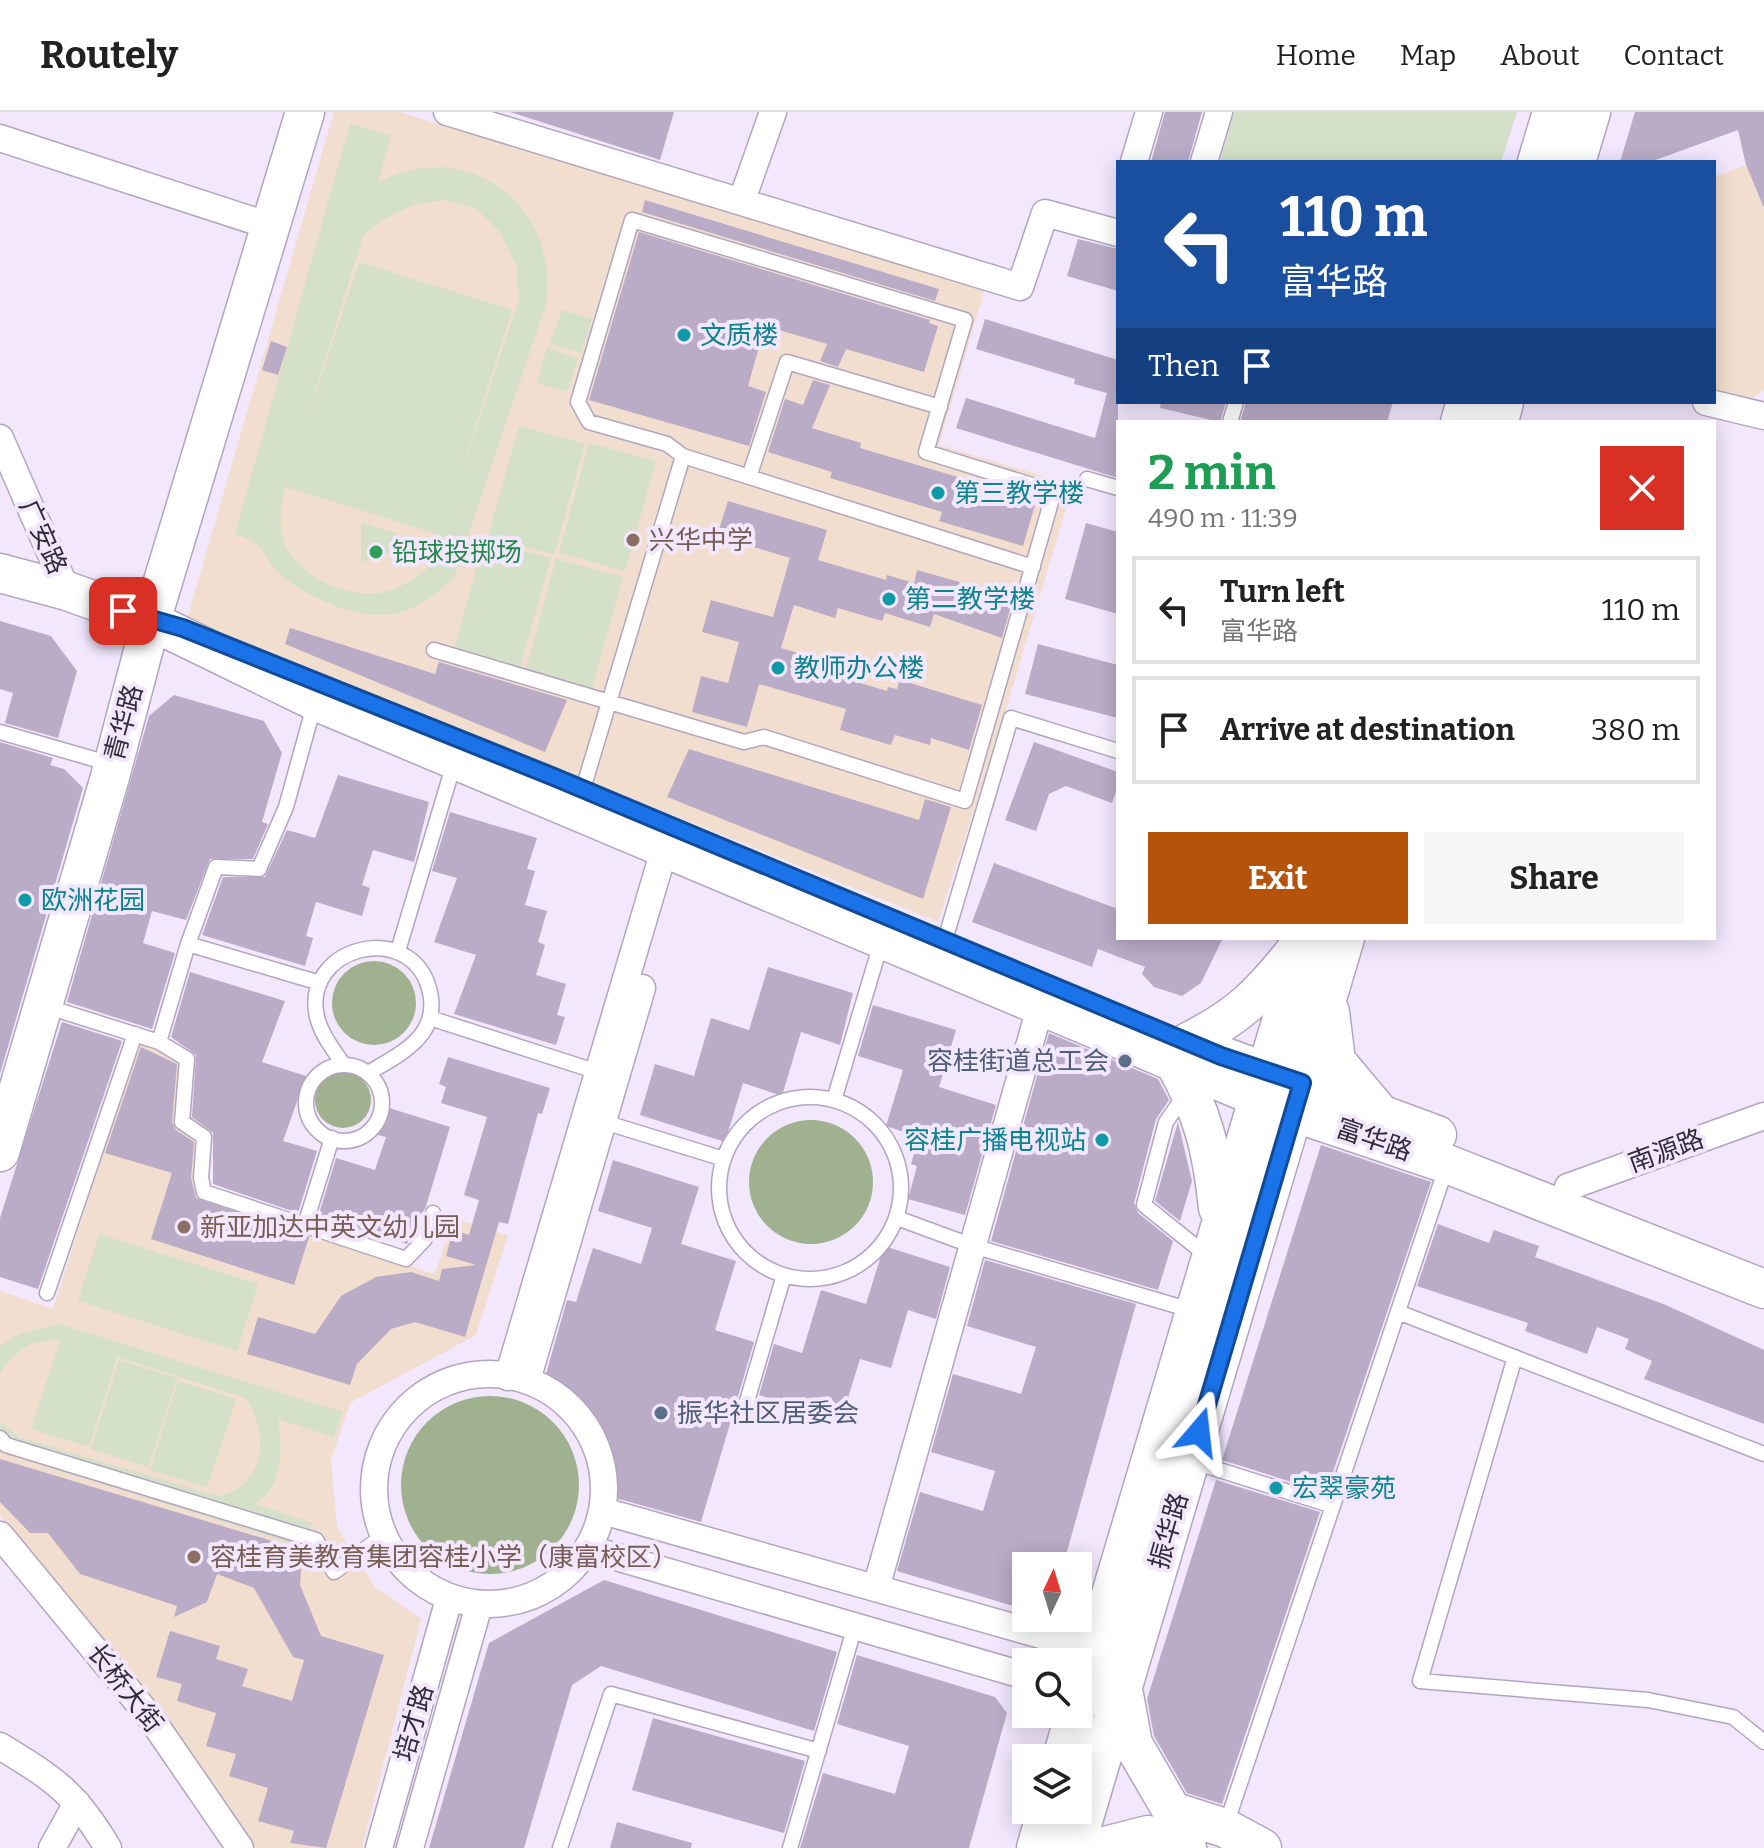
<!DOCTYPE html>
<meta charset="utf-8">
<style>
body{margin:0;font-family:Bitter,"Noto Sans SC",serif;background:#f6f6f6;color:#222;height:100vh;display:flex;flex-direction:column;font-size:30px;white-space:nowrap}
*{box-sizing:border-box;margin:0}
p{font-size:26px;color:#767676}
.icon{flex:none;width:44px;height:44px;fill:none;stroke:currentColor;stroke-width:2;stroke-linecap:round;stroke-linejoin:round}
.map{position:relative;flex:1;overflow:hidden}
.details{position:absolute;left:1116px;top:308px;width:600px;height:520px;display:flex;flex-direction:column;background:#fff;border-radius:0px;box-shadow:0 4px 20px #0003}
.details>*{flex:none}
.top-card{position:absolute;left:1116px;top:48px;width:600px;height:244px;border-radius:0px;box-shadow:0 4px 20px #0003;background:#1a4fa0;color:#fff;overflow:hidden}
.needle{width:52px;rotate:4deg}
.controls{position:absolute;left:1012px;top:1440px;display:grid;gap:16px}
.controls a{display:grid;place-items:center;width:80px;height:80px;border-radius:0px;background:#fff;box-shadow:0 4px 20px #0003;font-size:40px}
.pin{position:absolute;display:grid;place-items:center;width:68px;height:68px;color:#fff;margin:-34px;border-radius:16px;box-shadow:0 4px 12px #0006}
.me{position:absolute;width:88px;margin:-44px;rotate:17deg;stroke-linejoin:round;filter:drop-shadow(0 0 6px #0008)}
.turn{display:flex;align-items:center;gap:28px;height:168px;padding:0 32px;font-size:36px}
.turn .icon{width:104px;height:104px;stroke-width:2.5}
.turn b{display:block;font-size:56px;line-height:68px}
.then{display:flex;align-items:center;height:76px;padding:0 32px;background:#0003;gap:16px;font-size:30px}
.round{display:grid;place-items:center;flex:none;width:84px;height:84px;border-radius:0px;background:#f6f6f6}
.headline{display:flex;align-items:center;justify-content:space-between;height:136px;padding:0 32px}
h1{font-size:48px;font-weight:700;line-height:60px;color:#1e9e55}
.button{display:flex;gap:16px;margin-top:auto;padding:16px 32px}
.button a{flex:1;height:92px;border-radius:0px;background:#b45309;color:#fff;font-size:32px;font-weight:700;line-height:92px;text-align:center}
.button a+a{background:#f6f6f6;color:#222}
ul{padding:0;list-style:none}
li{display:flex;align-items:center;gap:24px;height:108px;margin:0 16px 12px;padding:0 16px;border:4px solid #e0e0e0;border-radius:0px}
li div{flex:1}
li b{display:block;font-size:30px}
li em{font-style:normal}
header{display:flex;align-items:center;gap:48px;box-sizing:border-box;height:112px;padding:0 40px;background:#fff;border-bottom:2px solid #e0e0e0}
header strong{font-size:38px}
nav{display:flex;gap:44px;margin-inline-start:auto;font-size:28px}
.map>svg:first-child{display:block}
.education{fill:#f1dece}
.green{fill:#d4e1c8;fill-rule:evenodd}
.forest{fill:#9fb18e}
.building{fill:#baacc7}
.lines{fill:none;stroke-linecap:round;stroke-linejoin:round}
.lane-casing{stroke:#b3a5c0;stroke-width:17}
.street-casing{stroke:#b3a5c0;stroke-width:29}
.secondary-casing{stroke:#b3a5c0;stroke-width:41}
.lane{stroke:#fff;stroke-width:14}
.street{stroke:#fff;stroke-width:26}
.secondary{stroke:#fff;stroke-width:38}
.route-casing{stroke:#114b97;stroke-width:20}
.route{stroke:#1a73e8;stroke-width:14}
.culture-dot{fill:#0f9aa8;stroke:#f2e7fd;stroke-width:3}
.education-dot{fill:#8d6e63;stroke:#f2e7fd;stroke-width:3}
.leisure-dot{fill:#2e9e5b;stroke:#f2e7fd;stroke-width:3}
.service-dot{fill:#5c6f8a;stroke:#f2e7fd;stroke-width:3}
.labels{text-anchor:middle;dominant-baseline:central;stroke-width:8;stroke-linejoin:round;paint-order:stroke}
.culture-label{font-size:26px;fill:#0d838f;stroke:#f2e7fd;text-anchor:start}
.street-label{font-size:26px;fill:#322c37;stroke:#f2e7fd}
.education-label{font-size:26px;fill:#785e54;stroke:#f2e7fd;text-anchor:start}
.leisure-label{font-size:26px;fill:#27864d;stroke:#f2e7fd;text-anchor:start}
.service-label{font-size:26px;fill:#4e5e75;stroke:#f2e7fd;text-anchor:end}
</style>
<header>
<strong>Routely</strong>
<nav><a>Home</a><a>Map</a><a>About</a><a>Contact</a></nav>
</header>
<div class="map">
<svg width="1764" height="1736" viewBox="0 0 1764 1736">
<rect width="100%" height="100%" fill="#f2e7fd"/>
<path class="education" d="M334 0H399L985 177 939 333 1073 373 1001 614 938 810 187 507Z
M1746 53 1764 97V278L1742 293 1714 284V65Z
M139 927 192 943 190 1001 208 1016 206 1089 435 1162 453 1106 508 1123 476 1223 350 1291 331 1348 337 1415 375 1475 421 1507 362 1736H256L0 1403V1179L53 1197Z"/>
<path class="green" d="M1234 0H1517L1501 50H1220Z
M350 11 391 24 378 70C468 24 560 93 546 192L454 465C414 506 379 513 326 490 311 483 290 473 279 461 258 439 268 433 235 422ZM446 88 476 97 499 119 517 155 519 188 456 376 512 198 359 150 301 327 363 124C390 101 411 91 446 88ZM286 375 440 423 426 458C415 466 402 475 388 479 352 490 299 466 284 430 278 414 281 390 286 375Z
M562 198 592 207 581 241 550 232Z
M547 236 578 246 567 280 536 271Z
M519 314 585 332 554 443 488 424Z
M589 331 656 349 625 459 559 441Z
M361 410 421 430 361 450Z
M484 428 551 446 520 556 454 538Z
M556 447 623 465 592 576 526 557Z
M99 1122 258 1172 237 1239 78 1189Z
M59 1212 343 1300 334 1325 278 1307C283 1335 283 1376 255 1392L312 1411 304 1435 2 1341 0 1310 21 1326 218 1384C266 1375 270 1320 245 1286L117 1245 89 1335 31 1317 60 1228 78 1233C44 1222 20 1231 0 1261V1234L21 1221Z
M119 1248 177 1266 148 1355 91 1337Z
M178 1269 236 1287 207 1375 150 1358Z"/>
<path class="forest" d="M332 891a42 42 0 1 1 84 0a42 42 0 1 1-84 0Z
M315 988a28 28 0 1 1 56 0a28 28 0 1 1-56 0Z
M749 1070a62 62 0 1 1 124 0a62 62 0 1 1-124 0Z
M401 1373a89 89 0 1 1 178 0a89 89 0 1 1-178 0Z"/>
<path class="building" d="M510 0H674L660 48Z
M1165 0H1202L1188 50H1151Z
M1635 0H1764V96L1746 53 1738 18 1650 50H1620Z
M645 88 939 177 935 189 642 100Z
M639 120 930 208 929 211 938 214 924 260 846 237 838 255 820 249 827 232 765 214 748 274 766 280 749 334 589 288Z
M1078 127 1118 137V179L1067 164Z
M985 207 1118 248V366L956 316 966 286 1095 326 1107 281 1074 272 1075 267 976 237Z
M271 229 287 235 278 263 262 258Z
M813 268 830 273 812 316 861 331 860 336 958 365 956 370 1035 393 1023 434 939 409 942 400 830 366 832 360 768 340 785 287 803 293Z
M1161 290H1226L1220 310 1160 296Z
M1246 290H1393L1387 310H1240Z
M728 389 827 418 818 448 886 468 887 463 914 471 917 458 995 480 994 485 1012 490 1002 526 934 502 930 515 885 501 882 509 838 496 835 506 794 493 781 536 826 549 823 560 887 579 888 575 897 577 900 568 982 593 969 638 931 626 930 633 895 623 891 633 840 618 846 597 759 572 747 615 692 600 701 564 728 571 739 530 702 520 711 488 773 505 790 446 717 424Z
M1086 411 1118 420V502L1065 487Z
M0 509 51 524 77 559 58 626 5 611 13 581 0 577Z
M290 516 435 562 439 550 567 588 545 640 285 532Z
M1038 532 1118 553V606L1025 582Z
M174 583 264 609 282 641 262 710 268 712 253 747H210L186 808 152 799 143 831 175 841 152 917 67 890 149 604Z
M0 630 53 646 50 653 64 657 83 676 0 962Z
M1034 630 1118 660V675L1112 691 1066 674 1049 682 1036 719 1005 708Z
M689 637 919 708 925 687 951 695 923 787 667 685Z
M338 663 429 690 414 750 373 738 362 773 370 776 362 804 316 790 306 824 313 826 305 854 202 823 223 765H265L287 718 315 726Z
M450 700 537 726 527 757 535 759 525 793 547 799 538 830 545 833 536 863 566 872 557 903 565 905 556 933 454 902 476 843 434 830 457 766 432 759Z
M994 751 1118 797V826H1223L1201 871 1182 884 1154 875 1142 862 1145 855 1098 837 1092 855 972 810Z
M768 855 853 881 840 933 801 920 782 984 743 971 725 1030 640 1003 655 952 694 964 711 906 749 918Z
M190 860 285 889 262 950 306 964 283 1029 317 1039 298 1101 213 1072V1021L192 1005 196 943 171 925Z
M873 893 956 918 939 975 996 993 965 1103 908 1087 917 1054 911 1052 919 1025 886 1014 903 958 858 944Z
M62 910 122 929 38 1177 0 1165V1106Z
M1049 921 1158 967 1169 988 1156 1007 1134 1091 1138 1101 1173 1129 1158 1178 991 1129Z
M141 935 177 952 172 1010 176 1018 194 1030 191 1066 196 1086 309 1125 294 1173 151 1127 172 1061 105 1041Z
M448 945 550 976 542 1002 538 1001 508 1112 499 1110 465 1225 415 1210 391 1217 357 1252 350 1273 247 1242 258 1205 315 1222 341 1184 376 1165 411 1160 439 1169 442 1157 476 1153 446 1144 453 1118 469 1123 479 1088 464 1083 487 1005 441 991 446 975 439 972Z
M386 995 450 1015 426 1094 407 1132 318 1105 336 1046 375 1058 386 1025 378 1023Z
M1178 1010 1192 1069 1180 1109 1155 1089Z
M1321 1033 1431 1070 1326 1381 1222 1348Z
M613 1048 699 1075 681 1132 736 1149 715 1218 754 1230 701 1410 612 1385 617 1371 591 1305 562 1271 546 1262 567 1188 576 1190 593 1136 641 1152 652 1116 598 1099Z
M1438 1112 1489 1131 1494 1118 1539 1134 1535 1145 1666 1193 1764 1238V1312L1644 1267 1652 1249 1625 1237 1629 1227 1597 1215 1587 1242 1525 1219 1528 1211 1417 1174Z
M884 1134 950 1155 936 1207 908 1198 891 1256 860 1247 841 1309 759 1283 774 1232 802 1241 821 1178 866 1192Z
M985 1148 1136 1192 1063 1454H1026V1498L897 1459 920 1380 983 1399 995 1359 931 1340 953 1262 1021 1282 1036 1235 967 1214Z
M0 1347 302 1438 300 1473 321 1524 384 1543 326 1736 290 1731 294 1719 258 1709 268 1676 229 1664 236 1642 206 1634 216 1601 177 1589 182 1572 156 1565 170 1519 220 1534 216 1547 248 1557 242 1574 292 1589 304 1548 293 1545 254 1476 217 1462 207 1490 174 1505 177 1494 80 1462 48 1421H30L0 1390Z
M1216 1368 1320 1400 1222 1692 1187 1681 1154 1624 1147 1587Z
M604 1468 837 1540 814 1619 601 1554 572 1573 524 1736H429L489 1531Z
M857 1543 995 1585 1007 1601 969 1736H800L823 1661 895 1682 909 1634 837 1612Z
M653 1606 805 1649 784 1721 632 1678Z
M617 1710 692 1731 691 1736H610Z"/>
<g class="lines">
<defs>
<path id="lane" d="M1230 310 1236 290
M683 344 1033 455
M749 365 787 250 940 295
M1087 367 1118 376
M434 538 744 630 764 625 965 689 1054 380 926 340 965 208 632 108 578 290 589 310 667 332 683 344 583 677
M0 620 111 652
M945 828 1011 606 1118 639
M188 832 320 871
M398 839 455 648
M45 894 159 930 188 832 216 755 259 757 286 695 315 590
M430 906 598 960
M159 930 187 947 182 1010 204 1025 201 1066 204 1080 406 1147 425 1127 433 1101
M344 953C334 939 321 922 317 905 301 835 409 807 429 876 442 923 402 941 368 961
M306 991a38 38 0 1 1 76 0a38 38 0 1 1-76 0Z
M1187 980 1166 1010 1144 1093 1210 1146
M719 1076a91 91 0 1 1 182 0a91 91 0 1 1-182 0Z
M834 988 882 828
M604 1010 724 1047
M897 1106 973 1134 1194 1199
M305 1113 332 1026
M47 1181 135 922
M1398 1200 1764 1342
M1515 1245 1420 1569 1648 1588 1733 1605 1764 1630
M745 1296 784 1163
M0 1326 6 1333 316 1428 334 1460 383 1424
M1191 1349 1333 1394
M1225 1716 1447 1053
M560 1736 611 1582 819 1639
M790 1736 855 1514"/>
<path id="street" d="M447 0 1020 175 1045 101 1118 121
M0 26 270 114
M1134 50 1149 0
M1204 50 1219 0
M742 88 773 0
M1706 290 1764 304
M0 326 67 479
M1568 1075 1764 1004
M374 1377a115 115 0 1 1 230 0a115 115 0 1 1-230 0Z
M508 1265 665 735
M527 1268 642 876
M603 1399 1094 1538
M0 1423 150 1605 240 1736
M589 1437 1026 1564
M876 1476 1041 892
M0 1634C54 1667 75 1680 108 1736
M52 1736 77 1691
M379 1736 449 1487
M410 1736 479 1493"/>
<path id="secondary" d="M1537 50 1552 0
M1576 50 1591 0
M1460 310 1466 290
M1499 310 1504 290
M0 461 67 479 151 509 315 589 1293 1000 1447 1052 1764 1177
M1330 900 1336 949 1378 999
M1188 930C1240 904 1261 882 1296 838
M1228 946 1437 1023
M1173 948C1203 1000 1212 1038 1218 1096
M0 1040 110 665 151 509 305 0
M1124 1583 1133 1632 1172 1699 1225 1716 1262 1736
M1078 1593 1306 826
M1062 1646 1075 1602
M1036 1736 1047 1698
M1075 1736 1345 826
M1097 1736 1148 1723 1187 1736"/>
</defs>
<use href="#lane" class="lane-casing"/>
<use href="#street" class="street-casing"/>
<use href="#secondary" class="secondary-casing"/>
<use href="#lane" class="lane"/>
<use href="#street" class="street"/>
<use href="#secondary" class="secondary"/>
</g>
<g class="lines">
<defs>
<path id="route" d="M123 499 183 516 554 665 1221 944 1302 971 1199 1320"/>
</defs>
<use href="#route" class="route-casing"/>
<use href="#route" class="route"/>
</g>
<g class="culture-dot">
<circle cx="684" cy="223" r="8"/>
<circle cx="938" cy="381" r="8"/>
<circle cx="889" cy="487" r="8"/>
<circle cx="778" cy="556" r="8"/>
<circle cx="25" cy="788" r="8"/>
<circle cx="1102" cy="1028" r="8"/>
<circle cx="1276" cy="1376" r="8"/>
</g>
<g class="education-dot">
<circle cx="633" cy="428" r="8"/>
<circle cx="184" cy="1115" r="8"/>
<circle cx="194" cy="1445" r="8"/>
</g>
<circle class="leisure-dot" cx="376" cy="440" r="8"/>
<g class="service-dot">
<circle cx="1125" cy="949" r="8"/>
<circle cx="661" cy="1301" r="8"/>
</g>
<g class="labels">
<g class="culture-label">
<text x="700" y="223">文质楼</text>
<text x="954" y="381">第三教学楼</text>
<text x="905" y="487">第二教学楼</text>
<text x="794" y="556">教师办公楼</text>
<text x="41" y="788">欧洲花园</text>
<text x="1086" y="1028" text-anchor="end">容桂广播电视站</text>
<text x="1292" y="1376">宏翠豪苑</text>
</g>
<g class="street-label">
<text transform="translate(43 425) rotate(66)">广安路</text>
<text transform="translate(124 611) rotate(-75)">青华路</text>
<text transform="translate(1374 1028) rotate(19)">富华路</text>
<text transform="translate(1666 1039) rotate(-20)">南源路</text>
<text transform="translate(1169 1419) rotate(-74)">振华路</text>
<text transform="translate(125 1576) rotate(52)">长桥大街</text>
<text transform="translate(414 1611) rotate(-74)">培才路</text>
</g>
<g class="education-label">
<text x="649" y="428">兴华中学</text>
<text x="200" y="1115">新亚加达中英文幼儿园</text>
<text x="210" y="1445">容桂育美教育集团容桂小学（康富校区）</text>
</g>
<g class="leisure-label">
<text x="392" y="440">铅球投掷场</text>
</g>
<g class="service-label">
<text x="1109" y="949">容桂街道总工会</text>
<text x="677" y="1301" text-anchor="start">振华社区居委会</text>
</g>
</g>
</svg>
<div class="controls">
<a><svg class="needle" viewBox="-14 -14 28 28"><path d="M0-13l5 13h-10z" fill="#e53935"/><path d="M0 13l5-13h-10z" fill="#767676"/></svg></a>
<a><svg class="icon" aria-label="search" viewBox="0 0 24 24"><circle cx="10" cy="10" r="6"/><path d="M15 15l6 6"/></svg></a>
<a><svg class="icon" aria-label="layers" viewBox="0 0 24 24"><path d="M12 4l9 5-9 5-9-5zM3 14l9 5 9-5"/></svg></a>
</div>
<div class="pin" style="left:123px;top:499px;background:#d93025"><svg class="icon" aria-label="arrive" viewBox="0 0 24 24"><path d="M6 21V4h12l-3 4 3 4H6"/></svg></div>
<svg class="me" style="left:1199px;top:1320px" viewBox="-20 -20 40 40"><path d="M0-17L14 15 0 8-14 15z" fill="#1a73e8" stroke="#fff" stroke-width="4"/></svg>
<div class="top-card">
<div class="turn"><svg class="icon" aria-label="left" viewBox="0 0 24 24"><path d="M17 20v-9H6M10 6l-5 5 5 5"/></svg><div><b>110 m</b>富华路</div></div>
<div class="then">Then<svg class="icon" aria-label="arrive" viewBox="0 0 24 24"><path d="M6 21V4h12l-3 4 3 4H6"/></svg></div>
</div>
<section class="details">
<div class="headline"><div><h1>2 min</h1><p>490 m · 11:39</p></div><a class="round" style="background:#d93025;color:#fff"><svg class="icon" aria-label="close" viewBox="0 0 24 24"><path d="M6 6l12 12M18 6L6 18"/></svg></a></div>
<ul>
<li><svg class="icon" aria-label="left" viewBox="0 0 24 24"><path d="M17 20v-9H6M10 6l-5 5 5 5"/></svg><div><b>Turn left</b><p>富华路</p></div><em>110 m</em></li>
<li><svg class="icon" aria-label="arrive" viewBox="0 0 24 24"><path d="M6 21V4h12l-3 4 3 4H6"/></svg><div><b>Arrive at destination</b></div><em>380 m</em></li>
</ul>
<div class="button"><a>Exit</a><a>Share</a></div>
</section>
</div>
